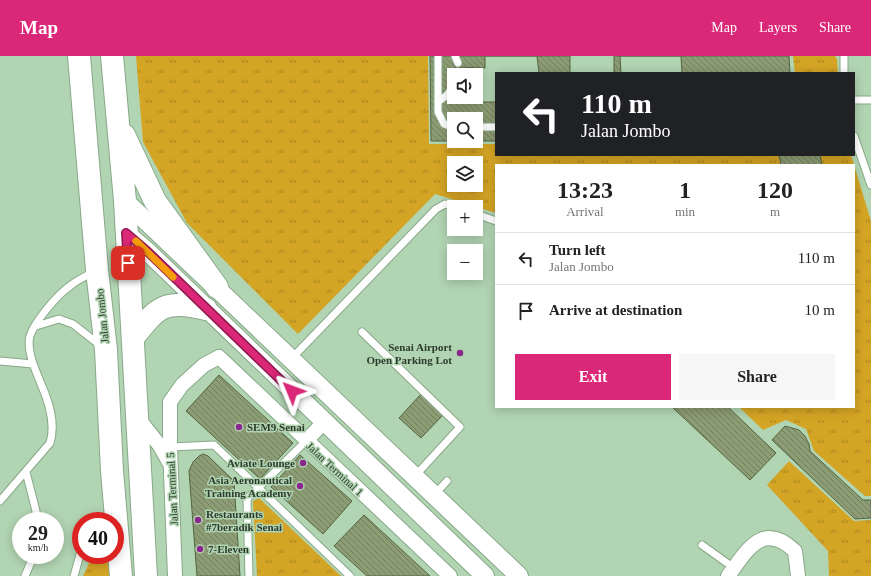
<!DOCTYPE html>
<meta charset="utf-8">
<style>
body{margin:0;font-family:"Times New Roman",serif;background:#f6f6f6;color:#222;height:100vh;display:flex;flex-direction:column;font-size:15px;white-space:nowrap}
*{box-sizing:border-box;margin:0}
p{font-size:13px;color:#767676}
.icon{flex:none;width:22px;height:22px;fill:none;stroke:currentColor;stroke-width:2;stroke-linecap:round;stroke-linejoin:round}
.map{position:relative;flex:1;overflow:hidden}
.side{position:absolute;left:495px;top:108px;width:360px;height:244px;display:flex;flex-direction:column;background:#fff;border-radius:0px;box-shadow:0 2px 10px #0003}
.side>*{flex:none}
.banner{position:absolute;left:495px;top:16px;width:360px;height:84px;border-radius:0px;box-shadow:0 2px 10px #0003;background:#202124;color:#fff;overflow:hidden}
.tools{position:absolute;left:447px;top:12px;display:grid;gap:8px}
.tools a{display:grid;place-items:center;width:36px;height:36px;border-radius:0px;background:#fff;box-shadow:0 2px 10px #0003;font-size:20px}
.speed{position:absolute;left:12px;top:456px;display:flex;gap:8px;font-size:20px;font-weight:700;text-align:center}
.speed>*{display:grid;place-content:center;width:52px;height:52px;border-radius:50%;background:#fff;box-shadow:0 2px 10px #0003;line-height:1}
.speed small{font-size:10px;font-weight:400}
.speed .limit{border:6px solid #d22;background:#fff;color:#111}
.pin{position:absolute;display:grid;place-items:center;width:34px;height:34px;color:#fff;margin:-17px;border-radius:8px;box-shadow:0 2px 6px #0006}
.me{position:absolute;width:44px;margin:-22px;rotate:314deg;stroke-linejoin:round;filter:drop-shadow(0 0 3px #0008)}
.turn{display:flex;align-items:center;gap:14px;height:84px;padding:0 20px;font-size:18px}
.turn .icon{width:52px;height:52px;stroke-width:2.5}
.turn b{display:block;font-size:28px;line-height:34px}
.eta{display:flex;justify-content:space-evenly;align-items:center;height:68px;text-align:center}
.eta b{font-size:24px;font-weight:700;line-height:28px}
.button{display:flex;gap:8px;margin-top:auto;padding:8px 20px}
.button a{flex:1;height:46px;border-radius:0px;background:#db2777;color:#fff;font-size:16px;font-weight:700;line-height:46px;text-align:center}
.button a+a{background:#f6f6f6;color:#222}
ul{padding:0;list-style:none}
li{display:flex;align-items:center;gap:12px;height:52px;padding:0 20px;border-top:1px solid #e0e0e0}
li div{flex:1}
li b{display:block;font-size:15px}
li em{font-style:normal}
header{display:flex;align-items:center;gap:24px;box-sizing:border-box;height:56px;padding:0 20px;background:#db2777;color:#fff}
header strong{font-size:19px}
nav{display:flex;gap:22px;margin-inline-start:auto;font-size:14px}
.map>svg:first-child{display:block}
.grass{fill:url(#grass-tufts);fill-rule:evenodd}
.building{fill:url(#building-back-hatch);stroke:#55643f;fill-rule:evenodd}
.lines{fill:none;stroke-linecap:round;stroke-linejoin:round}
.service-casing{stroke:#88a989;stroke-width:9}
.minor-casing{stroke:#88a989;stroke-width:16}
.tertiary-casing{stroke:#88a989;stroke-width:20}
.primary-casing{stroke:#88a989;stroke-width:24}
.service{stroke:#fff;stroke-width:7}
.minor{stroke:#fff;stroke-width:14}
.tertiary{stroke:#fff;stroke-width:18}
.primary{stroke:#fff;stroke-width:22}
.route-casing{stroke:#8e194d;stroke-width:10}
.route{stroke:#db2777;stroke-width:7}
.slow{stroke:#f59e0b;stroke-width:7}
.poi-dot{fill:#8a278f;stroke:#b1d4b2;stroke-width:1.5}
.labels{text-anchor:middle;dominant-baseline:central;stroke-width:3;stroke-linejoin:round;paint-order:stroke}
.street-label{font-size:11px;fill:#2d3b2d;stroke:#b1d4b2}
.poi-label{font-size:11px;font-weight:bold;fill:#2d3b2d;stroke:#b1d4b2;text-anchor:end}
</style>
<header>
<strong>Map</strong>
<nav><a>Map</a><a>Layers</a><a>Share</a></nav>
</header>
<div class="map">
<svg width="871" height="520" viewBox="0 0 871 520">
<defs>
<pattern id="grass-tufts" width="24" height="20" patternUnits="userSpaceOnUse"><rect width="24" height="20" fill="#d4a424"/><path d="M3 7l-1-3M5 7V3M7 7l1-3M15 17l-1-3M17 17v-4M19 17l1-3" fill="none" stroke="#ac8720"/></pattern>
<pattern id="building-back-hatch" width="6" height="6" patternUnits="userSpaceOnUse"><rect width="6" height="6" fill="#8c9c74"/><path d="M-1 5l2 2M0 0l6 6M5-1l2 2" fill="none" stroke="#738060"/></pattern>
</defs>
<rect width="100%" height="100%" fill="#b1d4b2"/>
<path class="grass" d="M136 0H428L429 88H496V99H851L854 109H496V157L435 138 298 278 187 167 143 86ZM454 107H476V129H454Z
M793 0H835L837 3 838 17H795Z
M854 109 871 165V440H865L814 395 806 373 786 364 763 374 739 351H854Z
M789 405 854 465 871 464V520H829L828 495 767 429Z
M259 442 341 520H257L253 445Z
M93 499H109L110 520H83Z"/>
<path class="building" d="M430 0H570V17H496V85H431ZM454 19H476V41H454ZM454 63H476V85H454Z
M485 0H537L539 17H496V46H469V41H476V19H455V11L485 12Z
M614 0H789L790 17H614Z
M620 0H681L682 17H621Z
M779 99H820L822 109H781Z
M219 319 293 387 260 423 186 355Z
M421 338 443 359 421 382 399 362Z
M672 351H728L776 397 750 424Z
M785 370 799 374 805 380 809 388 810 395 863 444H871V462L855 463 772 384Z
M203 398 208 400 234 425 240 520H197L189 415 193 406 199 400Z
M300 399 352 445 323 478 271 431Z
M364 459 430 520H367L334 490Z"/>
<g class="lines">
<defs>
<path id="service" d="M438 0V56L444 68 454 72
M455 0 458 7
M844 0V17
M854 44H871
M438 46 447 39 454 30
M476 71H496
M854 80 871 129
M476 158 496 165
M36 270 59 263 73 268 101 290
M362 276 460 371 415 420
M292 302 436 153 445 148 454 151
M0 305 33 308
M170 391 214 389 350 520
M26 416 36 455V465
M435 438 447 425
M0 445 50 387C56 367 49 346 41 328 36 315 26 295 30 280 35 265 57 239 70 230 77 224 86 220 94 216
M87 465 88 463
M702 489 734 512
M25 520 34 499
M74 520 81 495
M249 520 247 443 306 385"/>
<path id="minor" d="M138 362 160 390 169 406
M306 385 324 366
M175 520 170 391V346L182 329 204 309 219 301 450 520
M728 520C747 495 762 464 795 495L798 520"/>
<path id="tertiary" d="M125 145 519 520
M126 177 147 195 485 520"/>
<path id="primary" d="M79 0 97 214 106 294 112 415 121 520
M112 0 125 145 146 520
M124 79 155 145 217 231
M133 282C159 249 164 244 206 253"/>
</defs>
<use href="#service" class="service-casing"/>
<use href="#minor" class="minor-casing"/>
<use href="#tertiary" class="tertiary-casing"/>
<use href="#primary" class="primary-casing"/>
<use href="#service" class="service"/>
<use href="#minor" class="minor"/>
<use href="#tertiary" class="tertiary"/>
<use href="#primary" class="primary"/>
</g>
<g class="lines">
<defs>
<path id="route" d="M128 207 126 177 147 195 292 335"/>
</defs>
<use href="#route" class="route-casing"/>
<use href="#route" class="route"/>
<path class="slow" d="M136 185 173 221"/>
</g>
<g class="poi-dot">
<circle cx="460" cy="297" r="4"/>
<circle cx="239" cy="371" r="4"/>
<circle cx="303" cy="407" r="4"/>
<circle cx="300" cy="430" r="4"/>
<circle cx="198" cy="464" r="4"/>
<circle cx="200" cy="493" r="4"/>
</g>
<g class="labels">
<g class="street-label">
<text transform="translate(102 260) rotate(-96)">Jalan Jombo</text>
<text transform="translate(335 413) rotate(43)">Jalan Terminal 1</text>
<text transform="translate(172 433) rotate(-93)">Jalan Terminal 5</text>
</g>
<g class="poi-label">
<text x="452" y="291">Senai Airport<tspan x="452" dy="13">Open Parking Lot</tspan></text>
<text x="247" y="371" text-anchor="start">SEM9 Senai</text>
<text x="295" y="407">Aviate Lounge</text>
<text x="292" y="424">Asia Aeronautical<tspan x="292" dy="13">Training Academy</tspan></text>
<text x="206" y="458" text-anchor="start">Restaurants<tspan x="206" dy="13">#7beradik Senai</tspan></text>
<text x="208" y="493" text-anchor="start">7-Eleven</text>
</g>
</g>
</svg>
<div class="tools">
<a><svg class="icon" aria-label="sound" viewBox="0 0 24 24"><path d="M4 9h4l5-4v14l-5-4H4zM17 9q2 3 0 6"/></svg></a>
<a><svg class="icon" aria-label="search" viewBox="0 0 24 24"><circle cx="10" cy="10" r="6"/><path d="M15 15l6 6"/></svg></a>
<a><svg class="icon" aria-label="layers" viewBox="0 0 24 24"><path d="M12 4l9 5-9 5-9-5zM3 14l9 5 9-5"/></svg></a>
<a>+</a>
<a>−</a>
</div>
<div class="speed"><div>29<small>km/h</small></div><div class="limit">40</div></div>
<div class="pin" style="left:128px;top:207px;background:#d93025"><svg class="icon" aria-label="arrive" viewBox="0 0 24 24"><path d="M6 21V4h12l-3 4 3 4H6"/></svg></div>
<svg class="me" style="left:292px;top:335px" viewBox="-20 -20 40 40"><path d="M0-17L14 15 0 8-14 15z" fill="#db2777" stroke="#fff" stroke-width="4"/></svg>
<div class="banner">
<div class="turn"><svg class="icon" aria-label="left" viewBox="0 0 24 24"><path d="M17 20v-9H6M10 6l-5 5 5 5"/></svg><div><b>110 m</b>Jalan Jombo</div></div>
</div>
<section class="side">
<div class="eta">
<div><b>13:23</b><p>Arrival</p></div>
<div><b>1</b><p>min</p></div>
<div><b>120</b><p>m</p></div>
</div>
<ul>
<li><svg class="icon" aria-label="left" viewBox="0 0 24 24"><path d="M17 20v-9H6M10 6l-5 5 5 5"/></svg><div><b>Turn left</b><p>Jalan Jombo</p></div><em>110 m</em></li>
<li><svg class="icon" aria-label="arrive" viewBox="0 0 24 24"><path d="M6 21V4h12l-3 4 3 4H6"/></svg><div><b>Arrive at destination</b></div><em>10 m</em></li>
</ul>
<div class="button"><a>Exit</a><a>Share</a></div>
</section>
</div>
